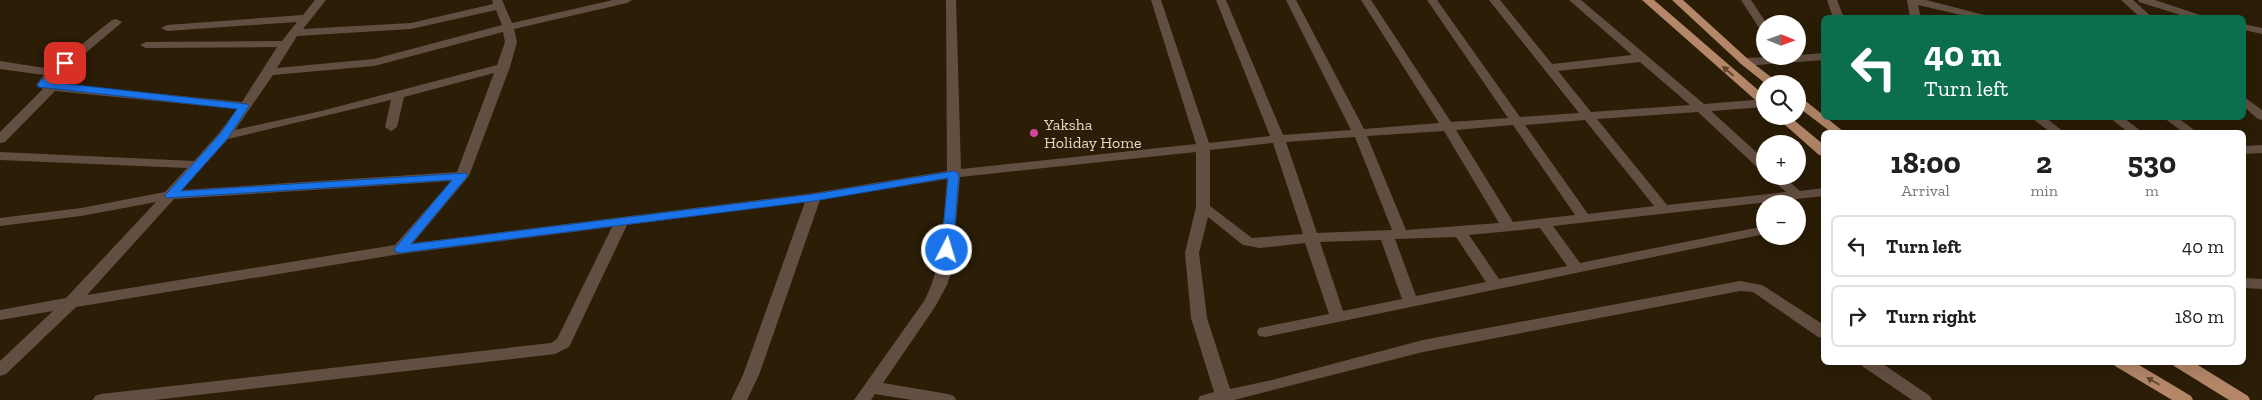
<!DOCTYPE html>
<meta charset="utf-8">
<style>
body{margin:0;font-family:"Zilla Slab",serif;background:#f2f2f2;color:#202124;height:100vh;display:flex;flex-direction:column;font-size:19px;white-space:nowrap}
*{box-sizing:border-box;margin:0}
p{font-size:16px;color:#757577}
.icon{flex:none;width:28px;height:28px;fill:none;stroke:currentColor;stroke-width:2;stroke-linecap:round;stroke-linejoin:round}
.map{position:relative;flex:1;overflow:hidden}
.details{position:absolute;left:1821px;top:130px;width:425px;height:235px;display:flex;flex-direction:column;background:#fff;border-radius:8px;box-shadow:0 5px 20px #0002}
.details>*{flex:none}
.guide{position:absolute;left:1821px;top:15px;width:425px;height:105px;border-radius:8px;box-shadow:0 5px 20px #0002;background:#0b6e4f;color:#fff;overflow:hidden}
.needle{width:32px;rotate:91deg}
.fabs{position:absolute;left:1756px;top:15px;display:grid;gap:10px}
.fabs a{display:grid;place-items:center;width:50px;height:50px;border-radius:50%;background:#fff;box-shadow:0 5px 20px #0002;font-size:25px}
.pin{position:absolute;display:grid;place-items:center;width:42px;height:42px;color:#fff;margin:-21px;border-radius:10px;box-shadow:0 2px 8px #0006}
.me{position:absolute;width:55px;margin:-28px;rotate:5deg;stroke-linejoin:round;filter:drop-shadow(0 0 4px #0008)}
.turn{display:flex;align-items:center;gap:18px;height:105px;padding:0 20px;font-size:22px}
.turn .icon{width:65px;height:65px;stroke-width:2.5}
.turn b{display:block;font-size:35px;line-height:42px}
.eta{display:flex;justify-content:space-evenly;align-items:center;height:85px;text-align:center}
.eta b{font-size:30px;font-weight:700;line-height:35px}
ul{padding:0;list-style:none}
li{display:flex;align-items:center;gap:15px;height:62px;margin:0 10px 8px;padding:0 10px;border:2px solid #e0e0e0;border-radius:8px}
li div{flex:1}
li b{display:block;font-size:19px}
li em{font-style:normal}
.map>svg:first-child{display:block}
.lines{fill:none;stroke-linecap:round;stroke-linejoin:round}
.minor{fill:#634f42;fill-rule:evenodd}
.trunk{fill:#b48769;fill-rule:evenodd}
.oneway{fill:#62472e}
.route{fill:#1a73e8;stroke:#114b97}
.hotel-dot{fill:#d1479c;stroke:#2b1d06;stroke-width:2}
.labels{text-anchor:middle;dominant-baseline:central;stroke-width:4;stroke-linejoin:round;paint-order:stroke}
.poi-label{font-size:16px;fill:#e1d8ca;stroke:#2b1d06;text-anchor:start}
</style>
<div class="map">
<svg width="2262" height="400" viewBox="0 0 2262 400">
<rect width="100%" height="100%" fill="#2b1d06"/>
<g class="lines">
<path class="minor" d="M315 0H326L303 29 411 23 493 4 492 0H502L512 23 613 0H632L627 3 514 29 517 42 510 67 469 176 413 243 814 193 947 171 946 0H956L961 169 1196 144 1151 0H1161L1209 143 1270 136 1216 0H1226L1283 135 1351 130 1286 0H1296L1364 129 1439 123 1361 0H1371L1451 122 1508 118 1427 0H1437L1520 117 1579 113 1489 0H1500L1552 64 1632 55 1569 0H1581L1704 104 1765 99V107L1711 111 1765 160V171L1760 170 1698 112 1597 119 1667 205 1786 192 1768 176H1783L1800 191 1824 188V196L1553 226 1580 263 1765 226V234L1265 337 1259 336 1257 332 1259 328 1329 314 1305 243 1260 248 1243 245 1208 217 1199 253 1207 318 1230 389 1272 380 1423 340 1740 281 1762 285 1824 325V338L1818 337 1753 292 1740 291 1423 352 1234 400H1198L1200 396 1214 392 1191 318 1185 253 1196 207V152L960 177 952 269 947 285 935 307 883 383 948 394 954 396 956 400H912L875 394 871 400H854L924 301C944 264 943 220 947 179L820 200 759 375 747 400H731L743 375 805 202 627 225 571 343 569 347 555 354 154 400H93L95 396 101 394 551 343 557 339 612 227 400 254 76 307 6 374 0 376V361L53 311 0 320V310L66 298 156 202 81 216 0 226V218L81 208 165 192 187 168 0 160V152L194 161 219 133 237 109 55 91 5 142 0 143V132L43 89 36 85 44 75 0 69V61L51 69 112 20 116 19 122 22 120 24 50 83 242 102 277 47 146 48 140 45 146 42 282 41 297 22 167 31 161 28 167 25 303 15ZM496 10 502 25 374 59 277 68 297 36 411 29ZM503 32 505 42 497 65 321 111 235 130 273 75 374 66ZM1640 62 1690 105 1591 112 1558 71ZM494 73 457 172 182 190 228 139 391 100 385 127 391 131 397 127 404 97ZM1585 120 1654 206 1588 214 1525 125ZM1513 125 1575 215 1513 222 1456 130ZM1444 131 1499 223 1406 230 1367 136ZM1355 137 1392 230 1317 233 1286 142ZM1273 143 1303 234 1252 238 1210 206V150ZM451 181 395 245 87 295 174 199ZM1540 228 1567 266 1499 279 1469 235ZM1456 237 1486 282 1416 296 1395 239ZM1381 240 1402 299 1343 311 1320 242Z
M1741 0H1751L1767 24H1765V32L1761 31Z
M1827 0H1837L1844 18H1833Z
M1907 0H1926L1996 18H1974L1918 5 1921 18H1910Z
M2121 0H2133L2153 18H2141Z
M2138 0H2155L2209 18H2190L2139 2Z
M2244 24 2262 28V34L2244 30Z
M1824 53V60L1745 66 1739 62 1745 58 1798 56V55Z
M2244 97 2262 110V120L2258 119 2244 107Z
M2032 118H2046L2064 132H2050Z
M2110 118H2124L2142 132H2128Z
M2164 118H2178L2197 132H2183Z
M2262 145V153L2244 154V146Z
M2244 278 2262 279V289L2244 288Z
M1860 362H1880L1930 396 1932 400H1912L1862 366Z"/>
<path class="trunk" d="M1642 0H1654L1765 96V106L1761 105Z
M1672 0H1683L1749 60 1780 84H1766L1741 64Z
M1798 97 1802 98 1844 132H1831L1798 107Z
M1775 116H1789L1824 145V156L1819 155Z
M2113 362H2134L2191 396 2193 400H2172L2115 366Z
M2172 362H2193L2248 396 2250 400H2229L2174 366Z"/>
</g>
<defs><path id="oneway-solid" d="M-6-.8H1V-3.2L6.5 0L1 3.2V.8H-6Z" transform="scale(1.25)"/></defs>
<g class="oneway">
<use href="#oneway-solid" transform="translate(1728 71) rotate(-139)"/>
<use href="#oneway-solid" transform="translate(2153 381) rotate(-150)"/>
</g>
<path class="route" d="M65 60 70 63 50 82 247 104 249 106 228 138 181 191 466 173 467 176 466 178 411 244 814 194 954 171 959 174 953 250 947 254 941 250 948 178 814 201 400 253 396 252 394 249 396 247 452 180 167 198 165 196 167 193 220 134 237 109 38 87V83Z"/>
<circle class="hotel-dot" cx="1034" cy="133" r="5"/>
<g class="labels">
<g class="poi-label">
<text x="1044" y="124">Yaksha<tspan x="1044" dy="18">Holiday Home</tspan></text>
</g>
</g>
</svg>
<div class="fabs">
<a><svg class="needle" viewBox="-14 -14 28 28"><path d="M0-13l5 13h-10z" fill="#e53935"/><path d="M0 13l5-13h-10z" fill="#757577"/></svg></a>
<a><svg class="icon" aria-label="search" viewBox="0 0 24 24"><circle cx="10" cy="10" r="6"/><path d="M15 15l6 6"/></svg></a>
<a>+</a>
<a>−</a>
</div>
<div class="pin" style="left:65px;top:63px;background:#d93025"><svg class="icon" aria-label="arrive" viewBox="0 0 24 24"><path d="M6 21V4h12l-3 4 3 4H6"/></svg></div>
<svg class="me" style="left:947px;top:250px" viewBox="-20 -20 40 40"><circle r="17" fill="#1a73e8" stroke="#fff" stroke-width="3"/><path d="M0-11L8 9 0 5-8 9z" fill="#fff"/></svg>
<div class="guide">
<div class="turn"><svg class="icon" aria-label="left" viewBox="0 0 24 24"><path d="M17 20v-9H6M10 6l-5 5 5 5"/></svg><div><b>40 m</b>Turn left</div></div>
</div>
<section class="details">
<div class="eta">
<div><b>18:00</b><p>Arrival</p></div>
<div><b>2</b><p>min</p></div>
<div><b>530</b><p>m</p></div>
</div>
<ul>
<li><svg class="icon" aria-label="left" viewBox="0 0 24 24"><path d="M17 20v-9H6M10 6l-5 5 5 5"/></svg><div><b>Turn left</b></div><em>40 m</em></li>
<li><svg class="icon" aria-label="right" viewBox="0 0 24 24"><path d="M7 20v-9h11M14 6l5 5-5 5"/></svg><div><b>Turn right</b></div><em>180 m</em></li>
</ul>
</section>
</div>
